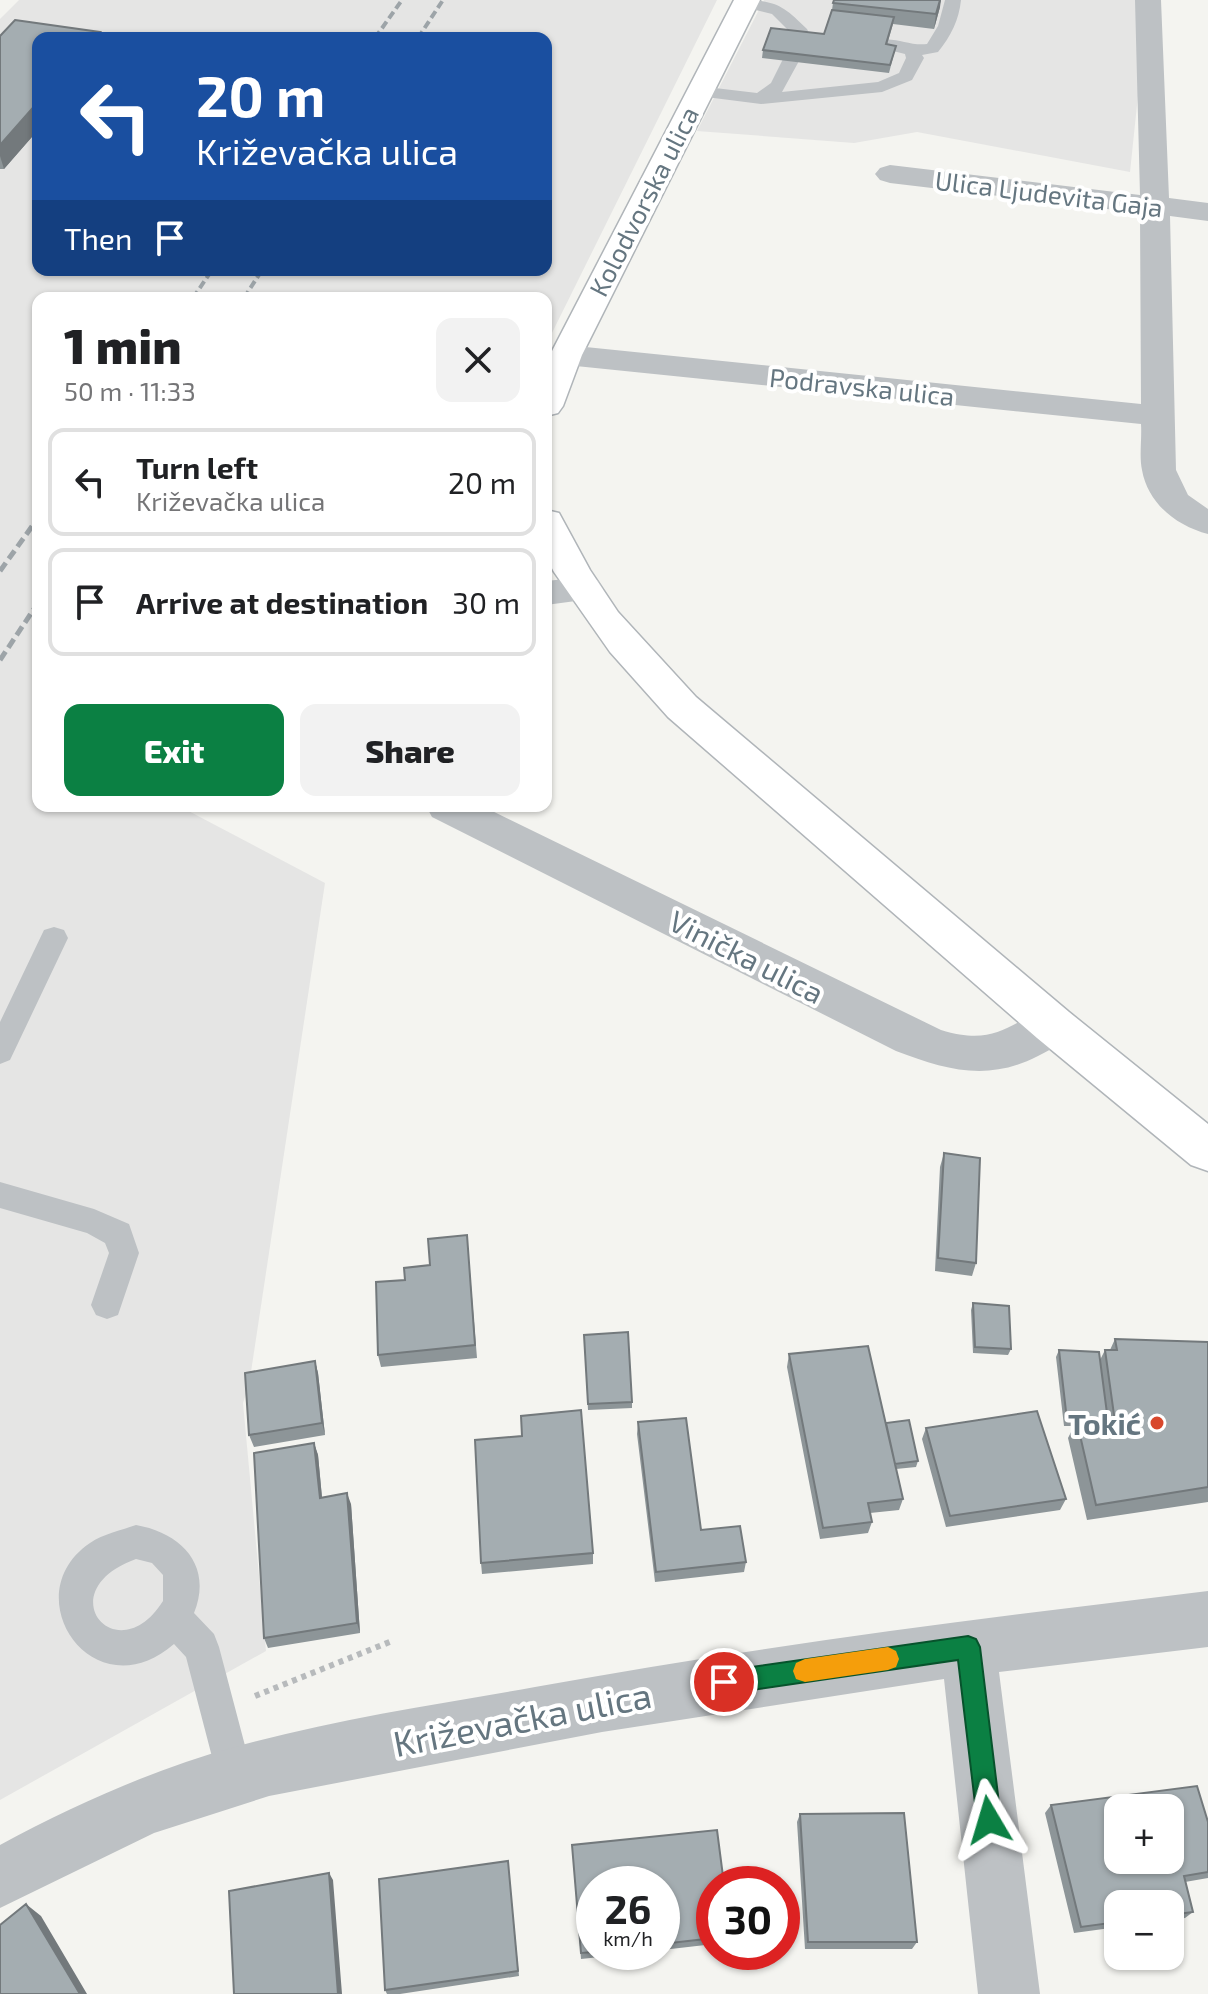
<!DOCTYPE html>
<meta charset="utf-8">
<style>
body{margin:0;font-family:"Exo 2",sans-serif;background:#f2f2f2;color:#202124;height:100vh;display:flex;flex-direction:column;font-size:30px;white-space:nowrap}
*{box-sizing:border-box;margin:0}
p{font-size:26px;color:#757577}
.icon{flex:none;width:44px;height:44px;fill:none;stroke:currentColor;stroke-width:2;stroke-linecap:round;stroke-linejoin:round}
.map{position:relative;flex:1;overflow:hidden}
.side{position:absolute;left:32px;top:292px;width:520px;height:520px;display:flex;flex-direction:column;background:#fff;border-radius:16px;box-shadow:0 2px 6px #0004}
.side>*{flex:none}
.hud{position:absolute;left:32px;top:32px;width:520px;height:244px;border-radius:16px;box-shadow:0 2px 6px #0004;background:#1a4fa0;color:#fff;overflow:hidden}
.fabs{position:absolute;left:1104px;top:1794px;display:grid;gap:16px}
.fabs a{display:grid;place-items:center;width:80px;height:80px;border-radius:16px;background:#fff;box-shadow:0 2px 6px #0004;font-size:40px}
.speed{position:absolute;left:576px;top:1866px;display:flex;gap:16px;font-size:40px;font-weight:700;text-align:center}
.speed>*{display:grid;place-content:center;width:104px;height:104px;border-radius:50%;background:#fff;box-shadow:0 2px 6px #0004;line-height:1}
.speed small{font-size:20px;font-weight:400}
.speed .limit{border:12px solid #d22;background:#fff;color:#111}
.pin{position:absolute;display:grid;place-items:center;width:68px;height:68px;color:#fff;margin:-34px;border:4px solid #fff;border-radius:50%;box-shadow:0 2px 8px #0007}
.me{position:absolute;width:88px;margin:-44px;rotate:353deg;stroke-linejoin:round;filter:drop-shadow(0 0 6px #0008)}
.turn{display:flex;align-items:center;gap:28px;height:168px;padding:0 32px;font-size:36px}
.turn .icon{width:104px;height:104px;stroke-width:2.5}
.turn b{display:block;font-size:56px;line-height:68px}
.then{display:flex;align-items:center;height:76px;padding:0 32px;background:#0003;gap:16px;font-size:30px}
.round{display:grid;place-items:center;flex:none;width:84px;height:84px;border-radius:16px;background:#f2f2f2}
.summary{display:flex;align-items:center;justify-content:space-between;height:136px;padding:0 32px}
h1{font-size:48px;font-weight:800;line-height:60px}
.action{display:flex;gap:16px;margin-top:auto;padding:16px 32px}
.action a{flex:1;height:92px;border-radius:16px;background:#0b8043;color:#fff;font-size:32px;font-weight:800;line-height:92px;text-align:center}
.action a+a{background:#f2f2f2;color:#202124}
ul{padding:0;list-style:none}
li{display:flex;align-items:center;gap:24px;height:108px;margin:0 16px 12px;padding:0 16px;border:4px solid #e0e0e0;border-radius:16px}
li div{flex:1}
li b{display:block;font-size:30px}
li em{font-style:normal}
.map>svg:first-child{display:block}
.built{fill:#e5e5e4;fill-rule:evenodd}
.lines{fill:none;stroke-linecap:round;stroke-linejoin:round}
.secondary-casing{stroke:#b0b5b9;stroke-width:3}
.path{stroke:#b7babc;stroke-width:6;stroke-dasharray:5 5;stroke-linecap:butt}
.service{fill:#bdc1c4;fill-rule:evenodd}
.minor{fill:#bdc1c4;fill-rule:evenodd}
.secondary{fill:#fff;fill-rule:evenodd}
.rail-far1{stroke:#9da4a8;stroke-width:4;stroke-dasharray:8 4;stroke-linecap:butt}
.rail{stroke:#9da4a8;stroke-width:5;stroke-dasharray:10 5;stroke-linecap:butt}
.wall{fill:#8d9598}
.shaded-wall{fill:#73797c}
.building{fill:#a4adb1;stroke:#73797c;stroke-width:2;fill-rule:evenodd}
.route{fill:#0b8043;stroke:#07532c;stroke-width:2}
.slow{fill:#f59e0b}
.poi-dot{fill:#d8472c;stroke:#fff;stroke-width:3}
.labels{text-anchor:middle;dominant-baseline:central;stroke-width:8;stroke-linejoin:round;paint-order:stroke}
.far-street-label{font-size:26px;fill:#657680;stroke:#fff}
.street-label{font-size:30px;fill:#657680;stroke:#fff}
.poi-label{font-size:30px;font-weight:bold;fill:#657680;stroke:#fff;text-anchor:end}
.near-street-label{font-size:36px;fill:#657680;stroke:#fff}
</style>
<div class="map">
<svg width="1208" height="1994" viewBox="0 0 1208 1994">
<rect width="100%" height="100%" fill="#f4f4f0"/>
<path class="built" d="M19 0H717L546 345V298H38V806H179L325 883 249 1385 243 1403 266 1651 0 1800V19ZM38 38H546V270H38Z
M764 0H1148L1130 172 917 132 854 143 697 131Z"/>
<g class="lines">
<defs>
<path id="secondary" d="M734 0H760L582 355 563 406 558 413 546 416V364L550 355Z
M546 510 559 513 590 570 618 612 696 697 1069 1012 1208 1124V1171L1191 1165 1037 1038 668 717 610 652 554 572 546 557Z"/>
</defs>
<use href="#secondary" class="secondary-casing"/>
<path class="path" d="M255 1696 392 1641"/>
<path class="service" d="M738 0C775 0 782 4 807 29L809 33 805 43H793L792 34 772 14 739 6Z
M945 0H961C959 20 951 36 938 52L922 55 924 58 912 80 882 92 761 104 698 96 689 91 698 86 757 93 771 83 784 57 790 56 799 61 782 92 878 82 899 73 906 58 905 54 881 48 878 44 881 40C896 37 910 46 927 44L938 26Z
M54 927 64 930 68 938 10 1060 0 1064V1022L44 930Z
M0 1182 94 1209 129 1224 139 1253 118 1315 107 1319 96 1315 91 1305 109 1253 105 1243 87 1233 0 1208Z
M136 1525C182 1533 213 1566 194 1613L214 1634 219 1647 253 1776 248 1789 235 1794 222 1789 217 1776 186 1657 174 1644C93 1714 13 1595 90 1543 103 1534 122 1530 136 1525ZM136 1559 152 1563 163 1575V1601C117 1674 47 1591 136 1559Z"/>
<path class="minor" d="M1135 0H1161L1169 198 1208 203V221L1170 216 1176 470 1188 495 1208 509V534C1177 526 1148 504 1142 470 1139 456 1142 439 1141 424L566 365 555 362 550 355 555 348 566 345 1141 404 1140 213 890 183 880 180 875 174 880 168 890 165 1140 195Z
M585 577 598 580 603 589 598 598 546 605V581Z
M426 806H482L941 1030C997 1047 1006 1023 1053 1007L1069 1012 1075 1025C1067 1041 1054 1048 1038 1056 988 1082 946 1070 896 1051L432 817Z
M1208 1591V1647L999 1672 1040 1994H978L944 1679 602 1732 269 1796 154 1833 0 1908V1845C74 1805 154 1769 235 1747 334 1719 435 1705 535 1687 759 1646 983 1618 1208 1591Z"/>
<use href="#secondary" class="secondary"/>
<path class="rail-far1" d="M375 38 402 0
M418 38 443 0
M193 298 212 270
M244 298 262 270"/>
<path class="rail" d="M0 571 38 518
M0 660 38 603"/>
</g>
<path class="wall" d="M833 3 940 7 934 29 893 24 887 45 896 46 889 73 762 58 763 50 824 34 832 10Z
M100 32 102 38H38V130L4 169H0V36Z
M944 1153 976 1263 972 1276 935 1271 940 1167Z
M468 1248 477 1358 381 1367 378 1355 405 1280 430 1265Z
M973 1303 1011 1349 1008 1355 973 1353 971 1310Z
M584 1335 632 1402V1408L588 1410Z
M1115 1339 1208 1342V1502L1087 1520 1068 1438 1074 1426H1064L1056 1357 1059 1350 1100 1360 1105 1350H1110Z
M789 1354 886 1423 918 1461 916 1467 896 1469 903 1499 899 1510 870 1513 872 1522 868 1533 820 1539 787 1367Z
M315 1361 318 1373 325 1435 254 1447 249 1435Z
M638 1422 701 1530 746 1562 744 1572 655 1582 637 1434Z
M926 1428 1066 1499 1060 1510 946 1527 922 1439Z
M314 1443 318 1455 322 1497 351 1504 360 1633 268 1648 264 1638Z
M593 1553V1564L482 1574 481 1563Z
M1051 1805 1208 1822V1878L1185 1882 1193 1912 1185 1918 1170 1920V1904H1118V1927L1074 1933 1045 1813Z
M800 1814 917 1942 912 1949H805L797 1822Z
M572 1845 714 1884V1944L662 1950V1884L594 1952H646L581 1959Z
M508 1861 519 1976 400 1994H387L385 1990Z"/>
<path class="shaded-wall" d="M940 0H941L940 7 934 29 936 14Z
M38 102V130L4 169 0 156V145Z
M315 1361 318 1373 325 1435 322 1423Z
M314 1443 318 1455 323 1509 320 1498Z
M347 1493 351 1504 360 1633 357 1623Z
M329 1873 333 1880 342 1994H338Z
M26 1904 41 1916 87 1994H80Z"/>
<path class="building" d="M834 0H940L936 14 833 3Z
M832 10 894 17 886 44 896 46 890 65 763 50 771 28 824 34Z
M15 20 100 32 94 38H38V102L0 145V36Z
M944 1153 980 1158 976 1263 938 1258Z
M467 1235 475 1345 378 1355 376 1282 405 1280 404 1268 430 1265 428 1239Z
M973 1303 1009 1306 1011 1349 975 1347Z
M628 1332 632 1402 588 1404 584 1335Z
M1115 1339 1208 1342V1487L1096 1505 1077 1422H1115L1105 1350H1117Z
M868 1346 903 1499 868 1503 872 1522 823 1528 789 1354Z
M1059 1350 1099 1352 1108 1421 1067 1420Z
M315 1361 322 1423 249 1435 245 1373Z
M581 1410 593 1553 481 1563 475 1440 522 1436 521 1416Z
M1037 1411 1066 1499 950 1516 926 1428Z
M686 1418 701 1530 740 1526 746 1562 656 1572 638 1422Z
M909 1420 918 1461 895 1464 886 1423Z
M314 1443 320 1498 347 1493 357 1623 264 1638 254 1453Z
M1197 1786 1208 1822V1872L1184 1876 1193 1912 1170 1915V1904H1118V1922L1081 1927 1051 1805ZM1118 1808H1170V1860H1118Z
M904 1813 917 1942H808L800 1814Z
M717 1830 724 1884H714V1938L662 1944V1884H594V1952L581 1953 572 1845Z
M508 1861 518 1971 385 1990 379 1879Z
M329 1873 338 1994H234L229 1891Z
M26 1904 80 1994H0V1925Z"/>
<path class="route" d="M968 1636 976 1639 980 1647 1001 1820 998 1828 989 1832 980 1828 977 1820 958 1660 724 1694 716 1690 712 1682 716 1674 724 1671Z"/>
<path class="slow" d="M888 1647 896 1651 899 1659 896 1667 888 1670 805 1682 796 1679 793 1671 796 1663 805 1659Z"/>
<circle class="poi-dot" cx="1157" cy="1423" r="8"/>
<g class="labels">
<g class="far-street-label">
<text transform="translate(1049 193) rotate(7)">Ulica Ljudevita Gaja</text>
<text transform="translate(643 201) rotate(-63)">Kolodvorska ulica</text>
<text transform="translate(862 386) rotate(6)">Podravska ulica</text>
</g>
<g class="street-label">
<text transform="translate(747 956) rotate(27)">Vinička ulica</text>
</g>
<g class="poi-label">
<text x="1141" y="1423">Tokić</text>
</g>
<g class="near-street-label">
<text transform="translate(522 1718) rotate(-11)">Križevačka ulica</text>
</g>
</g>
</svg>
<div class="fabs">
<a>+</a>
<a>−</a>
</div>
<div class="speed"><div>26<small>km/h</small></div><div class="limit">30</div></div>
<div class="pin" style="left:724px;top:1682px;background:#d93025"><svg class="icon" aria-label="arrive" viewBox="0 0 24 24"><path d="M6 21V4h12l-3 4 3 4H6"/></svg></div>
<svg class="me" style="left:989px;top:1820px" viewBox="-20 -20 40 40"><path d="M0-17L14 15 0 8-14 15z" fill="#0b8043" stroke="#fff" stroke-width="4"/></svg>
<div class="hud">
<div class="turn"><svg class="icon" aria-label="left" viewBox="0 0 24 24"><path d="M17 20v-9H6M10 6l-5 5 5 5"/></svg><div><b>20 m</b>Križevačka ulica</div></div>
<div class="then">Then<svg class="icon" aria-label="arrive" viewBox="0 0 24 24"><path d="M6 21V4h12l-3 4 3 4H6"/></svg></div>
</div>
<section class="side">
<div class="summary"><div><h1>1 min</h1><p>50 m · 11:33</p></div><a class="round"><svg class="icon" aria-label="close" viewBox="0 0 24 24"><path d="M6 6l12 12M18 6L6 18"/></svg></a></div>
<ul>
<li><svg class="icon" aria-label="left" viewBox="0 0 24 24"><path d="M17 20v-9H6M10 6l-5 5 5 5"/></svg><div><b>Turn left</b><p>Križevačka ulica</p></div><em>20 m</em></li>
<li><svg class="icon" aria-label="arrive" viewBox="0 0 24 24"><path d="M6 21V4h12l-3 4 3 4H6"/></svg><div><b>Arrive at destination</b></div><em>30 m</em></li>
</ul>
<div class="action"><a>Exit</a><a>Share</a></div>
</section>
</div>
